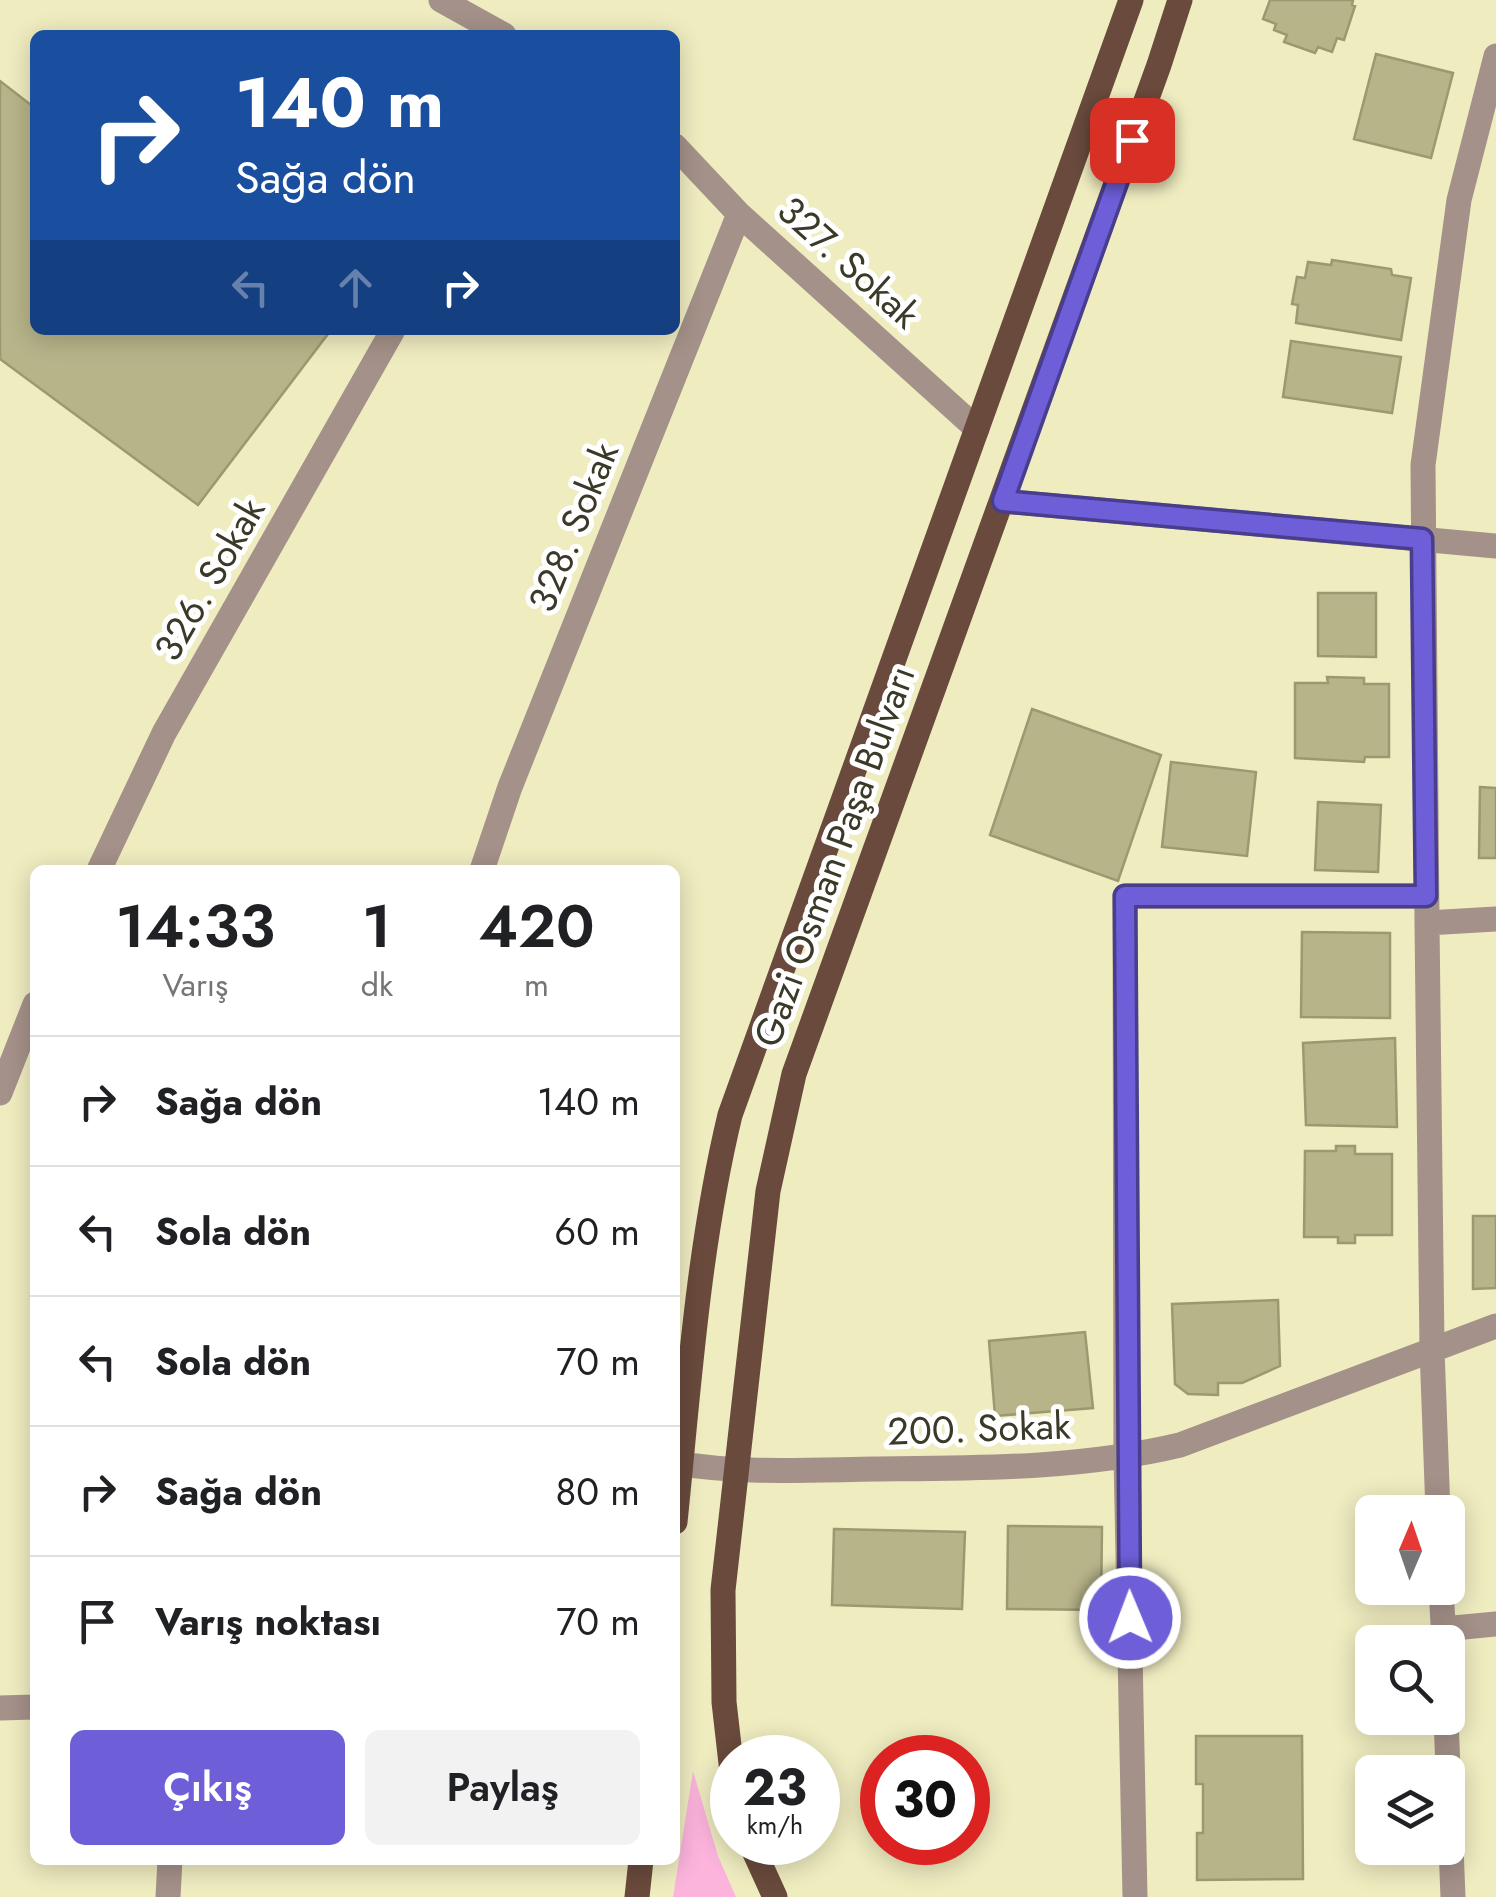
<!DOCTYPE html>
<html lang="tr">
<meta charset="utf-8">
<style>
body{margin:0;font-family:Jost,sans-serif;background:#f2f2f2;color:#202124;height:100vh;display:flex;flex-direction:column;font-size:38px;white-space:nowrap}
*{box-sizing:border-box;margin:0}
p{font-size:32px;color:#757577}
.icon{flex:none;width:55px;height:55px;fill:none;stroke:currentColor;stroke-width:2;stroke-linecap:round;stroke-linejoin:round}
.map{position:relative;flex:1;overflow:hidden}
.side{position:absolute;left:30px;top:865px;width:650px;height:1000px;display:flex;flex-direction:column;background:#fff;border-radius:15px;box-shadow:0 5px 25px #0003}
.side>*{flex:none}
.banner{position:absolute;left:30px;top:30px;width:650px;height:305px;border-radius:15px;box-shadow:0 5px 25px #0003;background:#1a4fa0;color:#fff;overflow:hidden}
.needle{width:65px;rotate:2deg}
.buttons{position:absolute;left:1355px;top:1495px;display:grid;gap:20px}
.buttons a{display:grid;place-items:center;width:110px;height:110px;border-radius:15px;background:#fff;box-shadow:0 5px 25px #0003;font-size:50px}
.speed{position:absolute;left:710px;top:1735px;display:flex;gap:20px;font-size:50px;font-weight:700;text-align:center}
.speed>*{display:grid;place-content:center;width:130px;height:130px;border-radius:50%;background:#fff;box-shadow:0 5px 25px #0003;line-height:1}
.speed small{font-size:25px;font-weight:400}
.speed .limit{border:15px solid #d22;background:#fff;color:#111}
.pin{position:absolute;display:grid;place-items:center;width:85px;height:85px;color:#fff;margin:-42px;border-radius:20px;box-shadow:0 5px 15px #0006}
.me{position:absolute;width:110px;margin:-55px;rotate:359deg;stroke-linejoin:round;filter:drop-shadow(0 0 8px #0008)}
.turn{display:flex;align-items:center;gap:35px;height:210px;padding:0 40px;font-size:45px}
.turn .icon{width:130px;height:130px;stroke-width:2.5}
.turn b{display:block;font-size:70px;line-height:85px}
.lanes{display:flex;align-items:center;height:95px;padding:0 40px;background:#0003;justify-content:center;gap:50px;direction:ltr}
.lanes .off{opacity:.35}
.eta{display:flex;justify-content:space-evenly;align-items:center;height:170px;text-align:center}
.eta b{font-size:60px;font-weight:600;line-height:70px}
.action{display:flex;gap:20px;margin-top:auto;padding:20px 40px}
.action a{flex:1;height:115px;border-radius:15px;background:#6e5fd9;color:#fff;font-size:40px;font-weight:600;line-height:115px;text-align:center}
.action a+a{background:#f2f2f2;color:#202124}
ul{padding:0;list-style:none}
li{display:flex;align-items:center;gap:30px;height:130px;padding:0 40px;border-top:2px solid #e0e0e0}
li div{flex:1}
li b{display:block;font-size:38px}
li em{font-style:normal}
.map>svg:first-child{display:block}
.green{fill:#fcb4dd}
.building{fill:#b7b48a;stroke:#9c9970;stroke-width:2.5}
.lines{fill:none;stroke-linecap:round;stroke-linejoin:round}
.minor{stroke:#a49189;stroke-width:25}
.major{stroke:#694a3c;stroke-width:25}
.route-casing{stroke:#483e8d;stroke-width:25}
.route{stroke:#6e5fd9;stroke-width:18}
.labels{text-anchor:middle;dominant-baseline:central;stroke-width:10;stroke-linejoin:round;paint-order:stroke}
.street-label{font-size:38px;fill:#3b3928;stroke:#fff}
</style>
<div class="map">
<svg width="1496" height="1897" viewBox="0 0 1496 1897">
<rect width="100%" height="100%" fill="#efecc0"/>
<path class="green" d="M693 1771 718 1856 736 1897H673Z"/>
<path class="building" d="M1270 0H1353L1352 5 1355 6 1344 40 1337 38 1332 52 1318 47 1315 53 1284 42 1287 35 1274 30 1276 24 1263 19Z
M1376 54 1453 73 1431 158 1354 139Z
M0 81 35 108V330H331L198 505 0 359Z
M1332 260 1391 269 1392 275 1411 278 1401 340 1296 323 1298 305 1292 304 1297 277 1305 278 1308 262 1331 265Z
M1291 341 1401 357 1392 413 1283 397Z
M1318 593H1376V657L1318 656Z
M1327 677 1364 678V684H1389V757H1365L1364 762 1295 758V683H1328Z
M1032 709 1161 755 1118 881 990 835Z
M1171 762 1256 772 1247 856 1162 847Z
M1480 787 1496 788V858H1479Z
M1318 802 1381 805 1378 872 1315 870Z
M1302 932 1390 933V1018L1301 1017Z
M1395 1038 1397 1127 1306 1125 1303 1043Z
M1336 1146H1355V1154H1392V1235H1355V1243H1338V1237H1304L1305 1151H1336Z
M1473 1216H1496V1288L1473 1289Z
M1278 1300 1280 1366 1242 1383H1218V1395L1188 1394 1175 1384 1172 1304Z
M1085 1332 1093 1408 995 1416 989 1341Z
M1008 1526 1102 1527 1101 1610 1007 1609Z
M834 1529 965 1532 962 1609 832 1605Z
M1196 1736H1302L1303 1879 1197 1880V1833H1203V1784H1196Z"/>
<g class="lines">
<path class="minor" d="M441 0 504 35
M1496 56 1459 200 1423 465 1427 923 1496 919
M675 146 739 214 977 429
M1003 501 1496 546
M99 870 164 733 393 330
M482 870 510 787 739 214
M1427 923 1432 1349 1438 1512
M0 1093 35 1004
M675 1463C741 1474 808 1470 875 1469 978 1468 1079 1469 1180 1445L1496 1326
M1441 1588 1444 1642
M1443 1629 1496 1624
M0 1708 35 1707
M1446 1718 1453 1897
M168 1897 170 1860
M1135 1897 1126 1458 1125 896H1426"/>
<path class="major" d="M675 1522C689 1386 698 1248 730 1115L1131 0
M732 1772 724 1702 723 1590 768 1191 794 1074 1159 65 1180 0
M750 1842 775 1897
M637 1897 641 1860"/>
</g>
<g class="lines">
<defs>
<path id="route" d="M1130 1618 1125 896H1426L1422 539 1003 501 1132 140"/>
</defs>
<use href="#route" class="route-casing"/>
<use href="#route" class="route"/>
</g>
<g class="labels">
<g class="street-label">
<text transform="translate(849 262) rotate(42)">327. Sokak</text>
<text transform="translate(573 527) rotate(-68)">328. Sokak</text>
<text transform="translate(209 579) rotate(-60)">326. Sokak</text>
<text transform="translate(834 856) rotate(-70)">Gazi Osman Paşa Bulvarı</text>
<text transform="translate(979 1428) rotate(-2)">200. Sokak</text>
</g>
</g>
</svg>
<div class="buttons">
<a><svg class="needle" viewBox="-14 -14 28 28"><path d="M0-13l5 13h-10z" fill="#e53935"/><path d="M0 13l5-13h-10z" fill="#757577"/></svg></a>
<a><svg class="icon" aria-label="search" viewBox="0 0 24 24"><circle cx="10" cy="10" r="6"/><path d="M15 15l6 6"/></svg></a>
<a><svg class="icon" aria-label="layers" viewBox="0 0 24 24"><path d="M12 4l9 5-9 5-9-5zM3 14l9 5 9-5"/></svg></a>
</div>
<div class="speed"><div>23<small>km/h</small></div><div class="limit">30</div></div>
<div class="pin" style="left:1132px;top:140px;background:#d93025"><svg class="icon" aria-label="arrive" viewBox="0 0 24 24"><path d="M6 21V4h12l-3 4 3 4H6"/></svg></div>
<svg class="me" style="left:1130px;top:1618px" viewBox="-20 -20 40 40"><circle r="17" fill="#6e5fd9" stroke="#fff" stroke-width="3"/><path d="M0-11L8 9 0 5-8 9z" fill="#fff"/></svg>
<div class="banner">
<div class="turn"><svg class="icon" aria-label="right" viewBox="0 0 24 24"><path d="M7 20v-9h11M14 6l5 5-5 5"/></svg><div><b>140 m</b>Sağa dön</div></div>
<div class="lanes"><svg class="icon off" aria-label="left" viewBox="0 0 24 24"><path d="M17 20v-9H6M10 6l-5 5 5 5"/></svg><svg class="icon off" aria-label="ahead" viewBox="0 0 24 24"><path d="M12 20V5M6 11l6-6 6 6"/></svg><svg class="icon" aria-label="right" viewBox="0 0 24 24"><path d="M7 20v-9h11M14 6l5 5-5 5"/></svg></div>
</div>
<section class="side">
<div class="eta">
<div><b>14:33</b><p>Varış</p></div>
<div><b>1</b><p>dk</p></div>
<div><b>420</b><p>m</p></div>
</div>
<ul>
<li><svg class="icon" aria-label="right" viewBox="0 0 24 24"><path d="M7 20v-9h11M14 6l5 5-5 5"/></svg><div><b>Sağa dön</b></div><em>140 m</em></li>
<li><svg class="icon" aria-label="left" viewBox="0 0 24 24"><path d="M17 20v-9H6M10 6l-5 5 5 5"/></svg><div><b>Sola dön</b></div><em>60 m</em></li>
<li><svg class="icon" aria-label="left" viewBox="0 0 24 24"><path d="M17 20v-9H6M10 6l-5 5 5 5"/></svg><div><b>Sola dön</b></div><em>70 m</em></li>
<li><svg class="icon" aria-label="right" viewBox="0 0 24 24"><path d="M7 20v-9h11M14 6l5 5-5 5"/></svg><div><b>Sağa dön</b></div><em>80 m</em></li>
<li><svg class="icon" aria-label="arrive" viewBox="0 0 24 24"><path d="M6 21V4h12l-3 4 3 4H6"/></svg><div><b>Varış noktası</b></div><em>70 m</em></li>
</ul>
<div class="action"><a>Çıkış</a><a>Paylaş</a></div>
</section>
</div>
